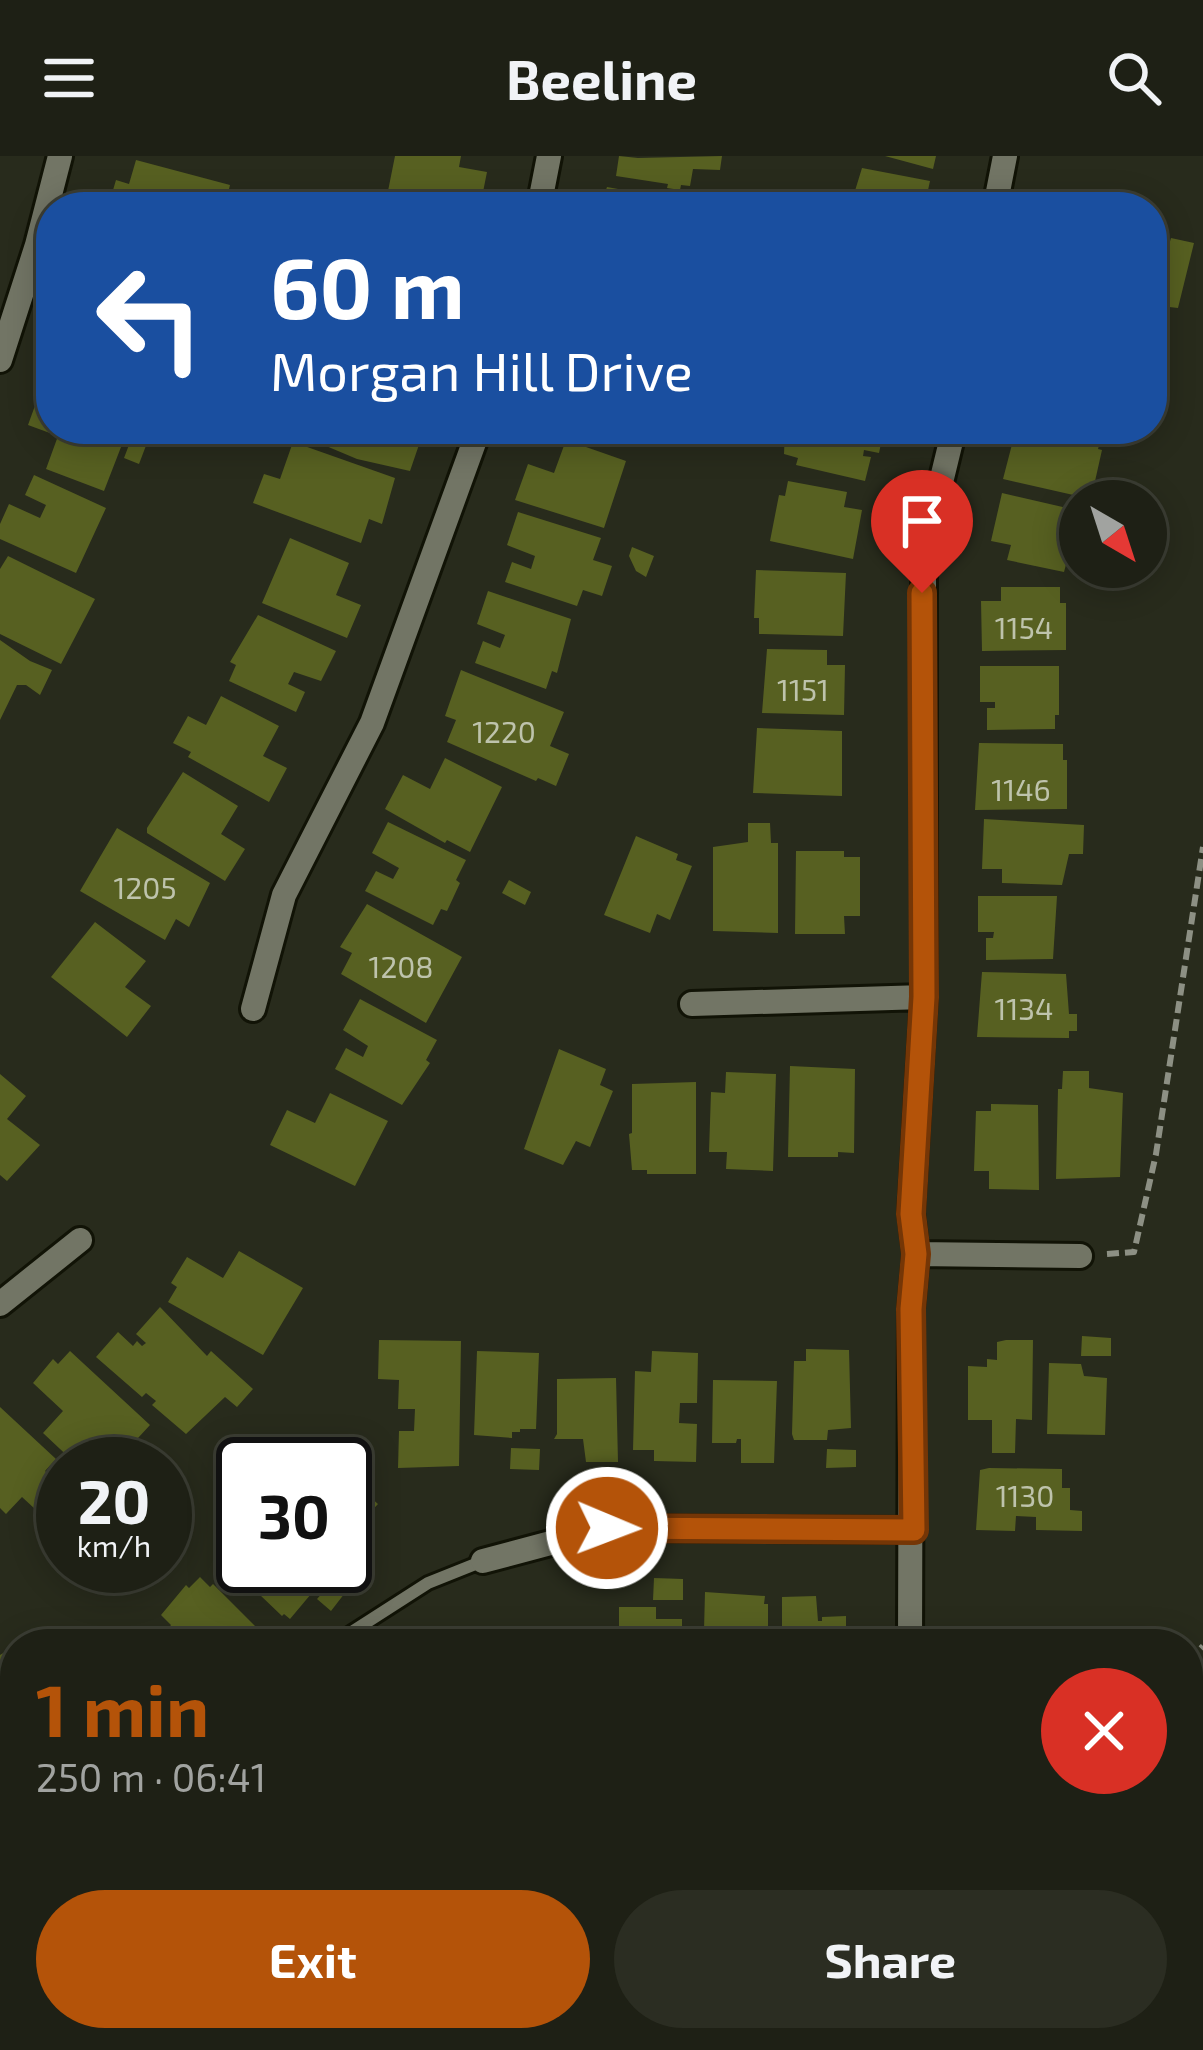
<!DOCTYPE html>
<meta charset="utf-8">
<style>
body{margin:0;font-family:"Exo 2",sans-serif;background:#2b2d22;color:#f1f3f6;height:100vh;display:flex;flex-direction:column;font-size:45px;white-space:nowrap}
*{box-sizing:border-box;margin:0}
p{font-size:39px;color:#a1a3a0}
.icon{flex:none;width:66px;height:66px;fill:none;stroke:currentColor;stroke-width:2;stroke-linecap:round;stroke-linejoin:round}
.map{position:relative;flex:1;overflow:hidden}
.sheet{position:absolute;left:0px;top:1473px;width:1203px;height:423px;display:flex;flex-direction:column;background:#1e2015;border-radius:48px 48px 0 0;box-shadow:0 6px 30px #0003,0 0 0 3px #3c3e34}
.sheet>*{flex:none}
.top-card{position:absolute;left:36px;top:36px;width:1131px;height:252px;border-radius:48px;box-shadow:0 6px 30px #0003,0 0 0 3px #3c3e34;background:#1a4fa0;color:#fff;overflow:hidden}
.needle{width:78px;rotate:141deg}
.buttons{position:absolute;left:1059px;top:324px;display:grid;gap:24px}
.buttons a{display:grid;place-items:center;width:108px;height:108px;border-radius:50%;background:#1e2015;box-shadow:0 6px 30px #0003,0 0 0 3px #3c3e34;font-size:60px}
.speed{position:absolute;left:36px;top:1281px;display:flex;gap:24px;font-size:60px;font-weight:700;text-align:center}
.speed>*{display:grid;place-content:center;width:156px;height:156px;border-radius:50%;background:#1e2015;box-shadow:0 6px 30px #0003,0 0 0 3px #3c3e34;line-height:1}
.speed small{font-size:30px;font-weight:400}
.speed .limit{border:6px solid #111;border-radius:18px;background:#fff;color:#111}
.pin{position:absolute;display:grid;place-items:center;width:102px;height:102px;color:#fff;margin:-123px -51px;border-radius:50% 50% 50% 0;rotate:-45deg;box-shadow:0 0 12px #0007}
.pin .icon{rotate:45deg}
.me{position:absolute;width:132px;margin:-66px;rotate:91deg;stroke-linejoin:round;filter:drop-shadow(0 0 9px #0008)}
.turn{display:flex;align-items:center;gap:42px;height:252px;padding:0 36px;font-size:54px}
.turn .icon{width:156px;height:156px;stroke-width:2.5}
.turn b{display:block;font-size:84px;line-height:102px}
.round{display:grid;place-items:center;flex:none;width:126px;height:126px;border-radius:63px;background:#2b2d22}
.summary{display:flex;align-items:center;justify-content:space-between;height:204px;padding:0 36px}
h1{font-size:72px;font-weight:700;line-height:90px;color:#b45309}
.action{display:flex;gap:24px;margin-top:auto;padding:24px 36px}
.action a{flex:1;height:138px;border-radius:72px;background:#b45309;color:#fff;font-size:48px;font-weight:700;line-height:138px;text-align:center}
.action a+a{background:#2b2d22;color:#f1f3f6}
header{display:flex;justify-content:space-between;align-items:center;height:156px;padding:0 36px;background:#1e2015;font-size:54px;font-weight:700}
.map>svg:first-child{display:block}
.building{fill:#576021}
.lines{fill:none;stroke-linecap:round;stroke-linejoin:round}
.lane-casing{stroke:#111306;stroke-width:18}
.street-casing{stroke:#111306;stroke-width:30}
.path{stroke:#8d9084;stroke-width:6;stroke-dasharray:12 6;stroke-linecap:butt}
.lane{stroke:#727565;stroke-width:12}
.street{stroke:#727565;stroke-width:24}
.route-casing{stroke:#753606;stroke-width:30}
.route{stroke:#b45309;stroke-width:21}
.labels{text-anchor:middle;dominant-baseline:central;stroke-width:12;stroke-linejoin:round;paint-order:stroke}
.number-label{font-size:30px;fill:#bec3ac}
</style>
<header><svg class="icon" aria-label="menu" viewBox="0 0 24 24"><path d="M4 6h16M4 12h16M4 18h16"/></svg>Beeline<svg class="icon" aria-label="search" viewBox="0 0 24 24"><circle cx="10" cy="10" r="6"/><path d="M15 15l6 6"/></svg></header>
<div class="map">
<svg width="1203" height="1894" viewBox="0 0 1203 1894">
<rect width="100%" height="100%" fill="#282b1c"/>
<path class="building" d="M395 0H461L459 11 487 16 480 51 388 35Z
M619 0 638 2 722 0 720 14 693 13 690 30 681 29 680 34 667 32 668 28 616 20Z
M885 0H936L933 13Z
M136 4 230 29 229 33 243 37 240 51H108L116 24 129 28Z
M862 12 930 25 925 48 850 51Z
M607 31 707 49V51H600Z
M1152 69 1167 72 1164 88 1169 89 1171 82 1194 87 1178 152 1152 149Z
M41 233 51 237V273H128L104 335 46 313 58 280 28 269Z
M322 273H400L422 280 410 315 357 303 319 287Z
M785 273H884L879 297 864 294 863 300 871 301 865 325 796 309 798 302 784 298Z
M1016 273H1075L1102 279 1098 293 1102 294 1091 343 1003 323Z
M132 281 147 287 139 308 124 302Z
M566 284 626 305 604 372 515 344 528 308 554 317Z
M293 286 395 322 382 368 369 363 361 387 253 347 264 318 280 323Z
M34 319 106 352 76 417 0 383V368L9 348 40 362 46 349 25 339Z
M788 325 847 336 844 351 862 354 853 403 770 385 779 339 785 340Z
M1002 337 1080 355 1075 402 1068 401 1064 416 1007 404 1011 389 991 385Z
M518 356 601 382 593 404 612 410 602 440 583 434 577 450 505 426 512 406 531 413 535 400 507 389Z
M290 382 349 407 336 439 361 449 347 482 262 447Z
M632 391 654 400 646 421 636 415 629 400Z
M8 400 95 443 61 508 0 478V413Z
M756 414 846 417 843 480 759 478V462H754Z
M1001 431H1060V447H1066V494L982 495 981 445H1001Z
M488 435 571 463 557 517 552 515 546 533 475 507 483 485 500 492 505 479 477 468Z
M258 459 336 495 321 525 294 516 288 528 305 536 296 556 229 525 236 509 230 506Z
M0 484 30 505 52 514 40 539 26 529H17L0 564Z
M767 493 827 494V509H845L844 559 762 557Z
M980 510H1059V559H1055V573L987 574V552H995V546H980Z
M461 514 564 556 550 590 569 598 556 630 538 622 536 625 447 586 456 564 445 560Z
M221 540 279 570 263 600 287 612 269 646 188 601 191 596 173 587 188 560 206 569Z
M757 572 842 575V640L753 637Z
M979 587 1063 588V604H1067V653L975 654Z
M445 602 502 631 470 696 447 684 445 687 385 653 403 619 430 633Z
M183 616 238 650 221 678 245 693 225 725 147 677V672Z
M984 663 1084 669 1083 698H1069L1062 729 1002 727V713H982Z
M388 666 466 704 456 724 460 727 447 755 441 753 433 769 365 735 376 715 393 723 399 712 372 697Z
M748 667H770L771 687H778V777L713 775V691L748 686Z
M117 672 210 727 189 771 176 763 165 784 80 735Z
M636 680 678 698 676 704 692 710 670 764 657 758 650 777 604 759Z
M796 695H844V701H860V760H844L845 778H795Z
M509 724 531 736 525 749 502 737Z
M978 740H1057L1053 803 986 804V782H993L994 776H978Z
M367 748 462 801 426 867 341 818 352 797 340 791Z
M95 766 146 805 125 831 151 850 127 881 51 821Z
M982 816 1066 818 1069 858H1077V875H1069V882L977 881Z
M360 843 437 884 426 904 430 907 402 949 335 913 346 892 363 901 368 890 343 874Z
M559 893 606 913 600 929 613 935 590 991 576 985 563 1009 524 993Z
M790 910 855 913 854 997 838 996V1001H788Z
M1063 915H1089V932L1123 937 1120 1021 1056 1023 1058 933H1062Z
M726 916 776 918 773 1015 726 1013 727 996H709L711 936 725 937Z
M0 918 26 940 7 963 40 989 7 1025 0 1019Z
M696 926V1018H647V1014H632L629 978 632 977V928Z
M330 937 388 965 355 1030 270 989 287 954 315 967Z
M991 948 1038 949 1039 1034 989 1033V1015H974L976 955H991Z
M239 1095 303 1132 263 1199 168 1146 177 1131 171 1127 187 1101 223 1122Z
M160 1151 207 1200 211 1195 253 1233 237 1251 225 1241 186 1278 152 1249 156 1245 146 1237 142 1241 96 1201 118 1176 133 1190 137 1185 142 1190 146 1187 136 1178Z
M1082 1180 1111 1182V1200H1081Z
M379 1184 461 1185 459 1310 398 1312 399 1275H414L415 1253H398L399 1224 378 1223Z
M1006 1184H1033L1032 1264 1016 1263 1015 1297H992V1264H968V1210L987 1211V1203L997 1204V1186Z
M806 1193 849 1194 851 1272 828 1274 827 1284H794L792 1278 794 1205H806Z
M70 1195 150 1269 114 1308H76L43 1277 63 1255 33 1227 53 1203 58 1208Z
M477 1195 539 1197 536 1273H520V1276H512V1282L474 1279Z
M652 1195 698 1197 697 1247H680L679 1267 697 1268 696 1306 654 1305V1294H633L635 1215 651 1216Z
M1049 1207 1081 1208 1084 1220 1107 1222 1105 1279 1047 1278Z
M616 1222 618 1306H586L583 1283H554L557 1278V1223Z
M713 1224 777 1225 774 1307H741V1283H737L736 1287H712Z
M0 1251 56 1303 45 1315 58 1327 35 1353 22 1341 6 1358 0 1352Z
M511 1292 540 1293 539 1314 510 1313Z
M827 1293 856 1294V1311L826 1312Z
M989 1312 1062 1313V1332H1070V1354L1082 1355V1375L1036 1374V1361L1016 1360 1015 1375 976 1374 980 1314Z
M345 1319 378 1348 362 1365 359 1362 356 1367 374 1382 351 1409 345 1404Z
M243 1410H317L304 1429 311 1438 290 1463 284 1458 282 1460 237 1417Z
M200 1421 210 1431 213 1428 273 1488H183L168 1473 171 1469 161 1459 186 1429 189 1432Z
M336 1422 348 1433 331 1455 317 1443Z
M654 1422 683 1423V1444H653Z
M705 1436 765 1440 764 1448H768V1488H721V1474H704Z
M816 1440 818 1465H822V1461L846 1460V1488H782V1441Z
M619 1451H656V1463H682V1488H619Z
M15 1490V1582L0 1590V1499Z
M15 1599V1693L0 1662V1656L8 1652 6 1648 0 1650V1607Z
M129 1881H209L211 1894H96L94 1887Z
M375 1881H438L437 1894H374Z"/>
<g class="lines">
<defs>
<path id="lane" d="M333 1488 428 1427 483 1405
M13 1830 16 1894
M38 1881 44 1894"/>
<path id="street" d="M539 51 549 0
M995 51 1005 0
M0 204 37 89 60 0
M692 848 924 841
M253 853 284 739 372 567 479 273
M916 1098 1080 1100
M0 1148 80 1084
M483 1405 607 1372 913 1374
M910 1488 911 1153 916 1098 911 1057 924 841V396L954 273
M0 1806 13 1830
M875 1894 878 1881"/>
</defs>
<use href="#lane" class="lane-casing"/>
<use href="#street" class="street-casing"/>
<path class="path" d="M1107 1098 1134 1096 1156 998 1203 691
M1188 1505 1203 1490
M1170 1881 1176 1894"/>
<use href="#lane" class="lane"/>
<use href="#street" class="street"/>
</g>
<g class="lines">
<defs>
<path id="route" d="M607 1372 914 1374 911 1153 916 1098 911 1058 924 841 922 437"/>
</defs>
<use href="#route" class="route-casing"/>
<use href="#route" class="route"/>
</g>
<g class="labels">
<g class="number-label">
<text x="1024" y="471">1154</text>
<text x="803" y="533">1151</text>
<text x="504" y="575">1220</text>
<text x="1021" y="633">1146</text>
<text x="145" y="731">1205</text>
<text x="401" y="810">1208</text>
<text x="1024" y="852">1134</text>
<text x="1025" y="1339">1130</text>
</g>
</g>
</svg>
<div class="buttons">
<a><svg class="needle" viewBox="-14 -14 28 28"><path d="M0-13l5 13h-10z" fill="#e53935"/><path d="M0 13l5-13h-10z" fill="#a1a3a0"/></svg></a>
</div>
<div class="speed"><div>20<small>km/h</small></div><div class="limit">30</div></div>
<div class="pin" style="left:922px;top:437px;background:#d93025"><svg class="icon" aria-label="arrive" viewBox="0 0 24 24"><path d="M6 21V4h12l-3 4 3 4H6"/></svg></div>
<svg class="me" style="left:607px;top:1372px" viewBox="-20 -20 40 40"><circle r="17" fill="#b45309" stroke="#fff" stroke-width="3"/><path d="M0-11L8 9 0 5-8 9z" fill="#fff"/></svg>
<div class="top-card">
<div class="turn"><svg class="icon" aria-label="left" viewBox="0 0 24 24"><path d="M17 20v-9H6M10 6l-5 5 5 5"/></svg><div><b>60 m</b>Morgan Hill Drive</div></div>
</div>
<section class="sheet">
<div class="summary"><div><h1>1 min</h1><p>250 m · 06:41</p></div><a class="round" style="background:#d93025;color:#fff"><svg class="icon" aria-label="close" viewBox="0 0 24 24"><path d="M6 6l12 12M18 6L6 18"/></svg></a></div>
<div class="action"><a>Exit</a><a>Share</a></div>
</section>
</div>
